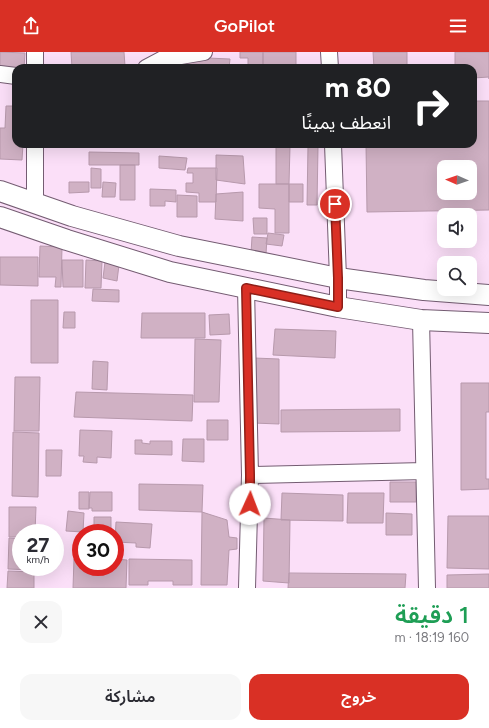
<!DOCTYPE html>
<html lang="ar">
<meta charset="utf-8">
<style>
body{margin:0;font-family:Figtree,"Noto Sans Arabic",sans-serif;background:#f7f7f7;color:#2b2b33;direction:rtl;height:100vh;display:flex;flex-direction:column;font-size:15px;white-space:nowrap}
*{box-sizing:border-box;margin:0}
p{font-size:13px;color:#7c7c81}
.icon{flex:none;width:22px;height:22px;fill:none;stroke:currentColor;stroke-width:2;stroke-linecap:round;stroke-linejoin:round}
.map{position:relative;height:536px;overflow:hidden;direction:ltr}
.details{display:flex;flex-direction:column;background:#fff;flex:1}
.details>*{flex:none}
.top-card{position:absolute;left:12px;top:12px;width:465px;height:84px;border-radius:12px;box-shadow:0 4px 16px #0002;direction:rtl;background:#202124;color:#fff;overflow:hidden}
.needle{width:26px;rotate:272deg}
.buttons{position:absolute;left:437px;top:108px;display:grid;gap:8px}
.buttons a{display:grid;place-items:center;width:40px;height:40px;border-radius:8px;background:#fff;box-shadow:0 4px 16px #0002;font-size:20px}
.speed{position:absolute;left:12px;top:472px;display:flex;gap:8px;font-size:20px;font-weight:700;text-align:center}
.speed>*{display:grid;place-content:center;width:52px;height:52px;border-radius:50%;background:#fff;box-shadow:0 4px 16px #0002;line-height:1}
.speed small{font-size:10px;font-weight:400}
.speed .limit{border:6px solid #d22;background:#fff;color:#111}
.pin{position:absolute;display:grid;place-items:center;width:34px;height:34px;color:#fff;margin:-17px;border:2px solid #fff;border-radius:50%;box-shadow:0 1px 4px #0007}
.me{position:absolute;width:44px;margin:-22px;rotate:2deg;stroke-linejoin:round;filter:drop-shadow(0 0 3px #0008)}
.turn{display:flex;align-items:center;gap:14px;height:84px;padding:0 20px;font-size:18px}
.turn .icon{width:52px;height:52px;stroke-width:2.5}
.turn b{display:block;font-size:28px;line-height:34px}
.round{display:grid;place-items:center;flex:none;width:42px;height:42px;border-radius:12px;background:#f7f7f7}
.overview{display:flex;align-items:center;justify-content:space-between;height:68px;padding:0 20px}
h1{font-size:24px;font-weight:600;line-height:30px;color:#1e9e55}
.action{display:flex;gap:8px;margin-top:auto;padding:8px 20px}
.action a{flex:1;height:46px;border-radius:12px;background:#d93025;color:#fff;font-size:16px;font-weight:600;line-height:46px;text-align:center}
.action a+a{background:#f7f7f7;color:#2b2b33}
header{display:flex;justify-content:space-between;align-items:center;height:52px;padding:0 20px;background:#d93025;color:#fff;font-size:18px;font-weight:600}
.map>svg:first-child{display:block}
.building{fill:#d0b1c4;stroke:#b799ac;fill-rule:evenodd}
.lines{fill:none;stroke-linecap:round;stroke-linejoin:round}
.minor-casing{stroke:#745c72;stroke-width:18}
.tertiary-casing{stroke:#745c72;stroke-width:22}
.minor{stroke:#fff;stroke-width:16}
.tertiary{stroke:#fff;stroke-width:20}
.route-casing{stroke:#8d1f18;stroke-width:10}
.route{stroke:#d93025;stroke-width:7}
</style>
<header><svg class="icon" aria-label="menu" viewBox="0 0 24 24"><path d="M4 6h16M4 12h16M4 18h16"/></svg>GoPilot<svg class="icon" aria-label="share" viewBox="0 0 24 24"><path d="M12 15V3M7 8l5-5 5 5M5 13v7h14v-7"/></svg></header>
<div class="map">
<svg width="489" height="536" viewBox="0 0 489 536">
<rect width="100%" height="100%" fill="#fbdff8"/>
<path class="building" d="M0 0 25 1 24 16 0 15Z
M71 0H124L125 14 93 16H72Z
M240 0H263V16H248V6H240Z
M263 0H296V16H263Z
M373 0H407V16H374Z
M455 0H489V27V25L473 26V16H455Z
M185 5 230 7 229 16H185Z
M473 49H489V158L367 160 366 92H473ZM444 115H470V141H444Z
M6 54H16V92H23L22 108 0 107V76H5Z
M254 92H308V94L254 93Z
M276 94H290L289 132H276Z
M308 94H318L317 153H307Z
M89 100 139 101V113H89Z
M216 103 243 104 245 132 216 128Z
M159 104 187 106 185 118 159 116Z
M120 113H135V148H120Z
M91 116 101 117V136H91Z
M188 116H217L216 150H199V141L186 140V131H193V121H187Z
M69 130H89V140L69 141Z
M103 130 116 131 115 145H102Z
M259 132H289V181H275V157L259 156Z
M289 132H303V150H289Z
M150 137 176 138V150L165 149V154H150Z
M243 140V169L215 167 216 142Z
M177 143 197 144V165H177Z
M253 166H267V182H254Z
M268 181 284 183 282 194 266 192Z
M252 185 267 186 266 202 251 201Z
M40 194 62 195 61 235H55L56 225H39Z
M0 205H38V234L0 233Z
M62 208H83V235H63Z
M86 208 102 209 101 236H85Z
M105 210 119 213 117 229 103 226Z
M93 237 119 238V250L92 249Z
M31 248H58V311H31Z
M64 260H75V276H63Z
M142 261H205V286H141Z
M229 262 230 282 210 283 209 263Z
M275 277 336 279 335 306 273 303Z
M195 287 221 288 219 350H194Z
M254 306 279 307V372L253 371Z
M93 309 108 310 107 338 92 337Z
M15 325H40L39 379H14Z
M461 331H489V360H486V427H489V437L461 438Z
M76 340 193 343 192 369 74 365Z
M400 357V379L281 380V358Z
M207 368H228V388H207Z
M80 378 112 379 111 406 97 405V411L83 410 84 404H79Z
M13 380 39 381 38 445 12 444Z
M183 387H204V410L182 409Z
M135 388H142V391L150 392V389H172V403L135 402Z
M46 398H62L61 424H46Z
M390 430H416V450H390Z
M139 432 203 433 202 460 139 458Z
M79 440H89V457H79Z
M90 440H112V459H92V456H89Z
M282 441 343 443V469L281 468Z
M348 441H384L383 471H347Z
M9 455H36L35 481H21V485H9Z
M68 459 84 461 83 480 66 479Z
M202 460 227 468 229 485 237 486V497L229 498 227 533H201Z
M386 461 412 462V483H386Z
M448 464H489V517L447 516Z
M94 465H111V481H98V479H95V474H94Z
M264 466 290 468 289 531 263 529Z
M116 470 152 472 150 496 136 495V491L115 490Z
M9 486 21 487V515H34V518L8 517Z
M74 507H81V515H115V507L127 508 126 536H73Z
M129 507 192 508V533H173V529H148V533H129Z
M8 519 34 520V536H7Z
M289 521 406 522 405 536H288Z
M489 522V536H447V523Z"/>
<g class="lines">
<defs>
<path id="minor" d="M35 0V16
M329 0 330 16
M146 16 163 7 204 0
M0 22 16 24
M333 92 338 226V255
M35 151V92
M246 236 250 423 247 536
M421 268 427 536
M250 423 424 419"/>
<path id="tertiary" d="M0 139 72 164 179 194 338 226 424 238 489 243
M0 165 67 188 170 220 338 255 421 268 489 271"/>
</defs>
<use href="#minor" class="minor-casing"/>
<use href="#tertiary" class="tertiary-casing"/>
<use href="#minor" class="minor"/>
<use href="#tertiary" class="tertiary"/>
</g>
<g class="lines">
<defs>
<path id="route" d="M250 452V423L246 236 338 255V226L335 152"/>
</defs>
<use href="#route" class="route-casing"/>
<use href="#route" class="route"/>
</g>
</svg>
<div class="buttons">
<a><svg class="needle" viewBox="-14 -14 28 28"><path d="M0-13l5 13h-10z" fill="#e53935"/><path d="M0 13l5-13h-10z" fill="#7c7c81"/></svg></a>
<a><svg class="icon" aria-label="sound" viewBox="0 0 24 24"><path d="M4 9h4l5-4v14l-5-4H4zM17 9q2 3 0 6"/></svg></a>
<a><svg class="icon" aria-label="search" viewBox="0 0 24 24"><circle cx="10" cy="10" r="6"/><path d="M15 15l6 6"/></svg></a>
</div>
<div class="speed"><div>27<small>km/h</small></div><div class="limit">30</div></div>
<div class="pin" style="left:335px;top:152px;background:#d93025"><svg class="icon" aria-label="arrive" viewBox="0 0 24 24"><path d="M6 21V4h12l-3 4 3 4H6"/></svg></div>
<svg class="me" style="left:250px;top:452px" viewBox="-20 -20 40 40"><circle r="19" fill="#fff"/><path d="M0-13L10 11 0 6-10 11z" fill="#d93025"/></svg>
<div class="top-card">
<div class="turn"><svg class="icon" aria-label="right" viewBox="0 0 24 24"><path d="M7 20v-9h11M14 6l5 5-5 5"/></svg><div><b>80 m</b>انعطف يمينًا</div></div>
</div>
</div>
<section class="details">
<div class="overview"><div><h1>1 دقيقة</h1><p>160 m · 18:19</p></div><a class="round"><svg class="icon" aria-label="close" viewBox="0 0 24 24"><path d="M6 6l12 12M18 6L6 18"/></svg></a></div>
<div class="action"><a>خروج</a><a>مشاركة</a></div>
</section>
